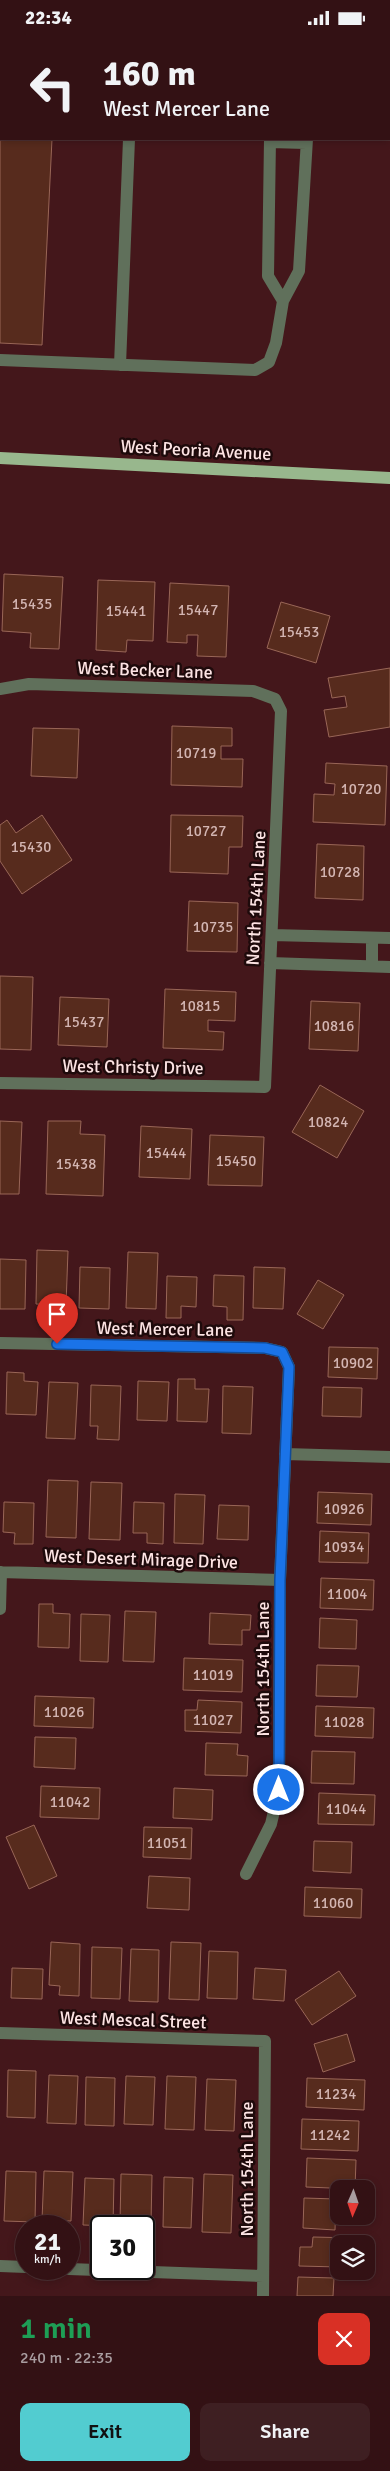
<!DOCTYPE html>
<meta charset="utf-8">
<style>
body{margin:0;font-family:Signika,sans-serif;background:#3e1f22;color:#f1f3f6;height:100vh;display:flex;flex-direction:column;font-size:19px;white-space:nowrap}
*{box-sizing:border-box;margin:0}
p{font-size:16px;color:#a99da0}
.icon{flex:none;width:28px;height:28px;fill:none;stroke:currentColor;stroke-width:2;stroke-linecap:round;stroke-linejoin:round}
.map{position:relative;height:2261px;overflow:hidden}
.panel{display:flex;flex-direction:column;background:#331114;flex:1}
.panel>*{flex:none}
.banner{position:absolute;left:0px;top:0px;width:390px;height:105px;box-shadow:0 2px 8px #0003,0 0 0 1px #4e3134;background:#331114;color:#f1f3f6;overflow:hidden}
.needle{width:32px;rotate:182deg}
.fabs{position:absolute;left:330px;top:2145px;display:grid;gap:10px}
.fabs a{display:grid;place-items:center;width:45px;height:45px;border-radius:10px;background:#331114;box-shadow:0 2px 8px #0003,0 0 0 1px #4e3134;font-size:25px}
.speed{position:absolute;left:15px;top:2180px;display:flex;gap:10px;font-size:25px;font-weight:700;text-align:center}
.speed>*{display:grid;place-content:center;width:65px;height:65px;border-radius:50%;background:#331114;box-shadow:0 2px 8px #0003,0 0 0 1px #4e3134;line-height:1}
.speed small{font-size:12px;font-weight:400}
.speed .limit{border:2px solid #111;border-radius:8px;background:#fff;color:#111}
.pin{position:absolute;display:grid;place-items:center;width:42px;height:42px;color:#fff;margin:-51px -21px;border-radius:50% 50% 50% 0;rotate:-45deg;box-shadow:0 0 5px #0007}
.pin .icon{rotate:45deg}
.me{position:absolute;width:55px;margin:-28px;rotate:0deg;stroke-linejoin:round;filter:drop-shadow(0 0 4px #0008)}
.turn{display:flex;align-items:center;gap:18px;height:105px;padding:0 20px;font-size:22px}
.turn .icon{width:65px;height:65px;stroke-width:2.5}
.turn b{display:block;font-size:35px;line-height:42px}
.round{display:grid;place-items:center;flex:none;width:52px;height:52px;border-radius:10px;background:#3e1f22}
.headline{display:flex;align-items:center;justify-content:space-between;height:85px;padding:0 20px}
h1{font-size:30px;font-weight:600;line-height:38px;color:#1e9e55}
.action{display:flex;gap:10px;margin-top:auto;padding:10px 20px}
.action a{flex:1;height:58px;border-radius:10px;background:#52ccd0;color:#111;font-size:20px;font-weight:600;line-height:58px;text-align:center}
.action a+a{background:#3e1f22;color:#f1f3f6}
.status{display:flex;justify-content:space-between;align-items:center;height:35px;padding:0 25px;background:#331114;direction:ltr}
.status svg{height:14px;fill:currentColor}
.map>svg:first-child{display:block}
.building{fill:#572b1d;stroke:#996657}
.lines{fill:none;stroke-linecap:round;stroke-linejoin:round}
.minor{stroke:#60705b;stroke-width:12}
.major{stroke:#98b78d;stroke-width:12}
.route-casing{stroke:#114b97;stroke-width:12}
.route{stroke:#1a73e8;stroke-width:9}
.labels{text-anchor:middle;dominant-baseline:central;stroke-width:5;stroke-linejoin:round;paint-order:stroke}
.number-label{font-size:15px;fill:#d3b5b2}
.street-label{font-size:18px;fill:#fce3e3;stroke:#1e0a0b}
</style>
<div class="status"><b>22:34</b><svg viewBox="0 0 49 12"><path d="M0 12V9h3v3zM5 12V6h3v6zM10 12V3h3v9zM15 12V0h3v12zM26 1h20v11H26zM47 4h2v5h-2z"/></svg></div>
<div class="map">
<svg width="390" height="2261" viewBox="0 0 390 2261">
<rect width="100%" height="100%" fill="#44171b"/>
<path class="building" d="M0 0H57L1 1V104H52L42 310 0 308Z
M4 539 63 542 59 614 30 613 31 598 2 596Z
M98 545 155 547 153 606 127 605 126 617 96 615Z
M170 548 229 551 226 622 197 621 198 600H187V608L167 607Z
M281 567 330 581 316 628 267 613Z
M390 633V692L329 702 324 675 347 672 345 661 332 663 328 643Z
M172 691 232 693V711H221V724H243L242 752 171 750Z
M33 693 79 694 77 743 31 741Z
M326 728 387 731 385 790 313 787 314 759 334 760 335 749 325 748Z
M42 780 72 825 22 859 0 826V790L7 785 16 798Z
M171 780 243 781 242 812H229L228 839 170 837Z
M317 809 364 811 363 865 315 863Z
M189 866 238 868 237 917 187 916Z
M0 941 33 942 31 1015 0 1014Z
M165 954 236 957 235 986 208 985V996L224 997 223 1015 163 1013Z
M60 962 109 964 107 1012 58 1010Z
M311 966 360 968 358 1016 309 1014Z
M320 1050 364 1076 337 1123 292 1097Z
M0 1086 22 1087 19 1159H0Z
M48 1086H81L80 1099 105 1100 103 1161 46 1159Z
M141 1091 192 1094 190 1144 139 1142Z
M210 1100 264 1102 262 1151 208 1150Z
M37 1215 68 1216 66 1270 36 1269Z
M128 1217 158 1218 156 1274 126 1273Z
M0 1224 26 1225 25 1274H0Z
M80 1232 110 1233 109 1274 79 1273Z
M254 1232 285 1233 283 1274 253 1273Z
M214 1240 244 1241 243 1285H227V1272L213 1271Z
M167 1241 197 1242 196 1272 181 1271V1283H166Z
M318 1245 344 1260 323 1294 297 1279Z
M329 1312 378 1313 377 1344 328 1342Z
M7 1337 24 1338V1346L38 1347 36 1380 6 1379Z
M178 1344H195V1354H209L207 1387 177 1386Z
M138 1346 169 1347 167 1386 137 1385Z
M49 1347 78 1348 75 1404 46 1403Z
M91 1350 121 1351 119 1405 97 1404 98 1391H90Z
M223 1351 253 1352 251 1399 222 1398Z
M323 1352 362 1353 361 1382 322 1381Z
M48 1445 78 1446 76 1503 46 1502Z
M91 1447 122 1448 120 1505 89 1504Z
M318 1457 372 1459 371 1490 317 1488Z
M175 1459 205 1460 203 1509 174 1508Z
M4 1467 34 1468 33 1509H14L15 1498 3 1497Z
M134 1467 164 1468 163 1509 147 1508V1498H133Z
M219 1470 249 1471 248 1505 217 1504Z
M320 1496 369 1498 368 1528 319 1527Z
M321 1543 374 1545 373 1575 320 1573Z
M39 1569H53V1578L70 1579 69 1613 38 1612Z
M125 1576 156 1577 154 1627 123 1626Z
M210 1578 251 1580 250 1595H242V1610L209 1609Z
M81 1579 110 1580 108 1627 80 1626Z
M320 1583 357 1585 356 1614 319 1613Z
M184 1623 243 1625 242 1657 183 1655Z
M317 1630 359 1631 357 1662 316 1661Z
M35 1661 94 1663 93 1693 34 1691Z
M198 1665 242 1667 241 1698 185 1696V1675H197Z
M316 1671 374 1673 373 1703 315 1701Z
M35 1702 76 1703 75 1734 34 1732Z
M206 1708 238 1709 237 1720 248 1721 247 1741 205 1740Z
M312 1716 355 1717 354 1749 311 1748Z
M41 1751 100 1753 99 1784 40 1782Z
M174 1753 213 1755 212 1785 173 1783Z
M319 1758 375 1760 374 1790 318 1789Z
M34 1790 57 1841 29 1854 6 1802Z
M144 1792 192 1793 191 1824 143 1822Z
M314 1806 352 1807 351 1838 313 1836Z
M149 1841 190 1843 189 1875 147 1873Z
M305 1852 362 1854 361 1883 304 1881Z
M51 1907 80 1909 79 1961 59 1960 60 1951 49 1950Z
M171 1907 201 1908 199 1965 169 1964Z
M92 1912 122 1913 120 1964 91 1963Z
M131 1914 159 1915 158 1967 129 1966Z
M209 1916 238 1917 237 1964 207 1963Z
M12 1933 43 1934 42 1964 11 1963Z
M255 1933 286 1935 284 1966 253 1964Z
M339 1936 356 1961 312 1990 295 1965Z
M347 1999 355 2026 323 2037 314 2009Z
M8 2035 36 2036 35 2083 7 2082Z
M49 2040 78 2041 76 2089 47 2088Z
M126 2041 155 2042 153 2090 124 2089Z
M167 2041 196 2042 194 2095 165 2094Z
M86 2042 115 2043 114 2091 85 2090Z
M307 2043 365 2045 364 2075 306 2072Z
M207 2044 236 2045 234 2096 205 2095Z
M302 2084 359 2086 358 2116 301 2114Z
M307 2123 356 2125 355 2154 306 2152Z
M6 2136 36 2137 35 2187 4 2186Z
M44 2136 73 2137 71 2186 42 2185Z
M121 2139 152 2140 151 2189 120 2188Z
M204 2139 233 2140 231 2198 202 2197Z
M164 2142 193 2143 191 2193 163 2192Z
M85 2143 114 2144 113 2191 83 2190Z
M304 2163 336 2164 335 2195 303 2193Z
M313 2202 355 2203V2209H339V2232L299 2231 300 2212H312Z
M298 2242 334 2243 333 2261H297Z"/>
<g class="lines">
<path class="minor" d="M133 1V0
M265 1V0
M311 1V0
M270 107 306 108
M283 266 299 236 307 104
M0 325 255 335 269 327 276 308 283 266 268 241 270 104
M120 330 129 104
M0 654 29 649 253 656 275 664 281 676 265 1052 0 1048
M272 900 390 903
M270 928 390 932
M372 931V903
M0 1308 265 1313 282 1317 289 1332 280 1545 279 1755 271 1789 246 1839
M285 1419 390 1422
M0 1537 280 1545
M0 1574 1 1537
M0 1998 265 2006 263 2261
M0 2231 26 2232
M69 2234 263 2241"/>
<path class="major" d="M0 423 390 443"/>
</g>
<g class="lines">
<defs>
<path id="route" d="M57 1309 265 1313 282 1317 289 1332 280 1545 279 1755"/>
</defs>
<use href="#route" class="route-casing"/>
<use href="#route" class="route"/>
</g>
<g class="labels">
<g class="number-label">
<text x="32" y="569">15435</text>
<text x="198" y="575">15447</text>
<text x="126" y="576">15441</text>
<text x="299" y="597">15453</text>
<text x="196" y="718">10719</text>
<text x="361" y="754">10720</text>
<text x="206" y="796">10727</text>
<text x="31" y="812">15430</text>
<text x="340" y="837">10728</text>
<text x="213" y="892">10735</text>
<text x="200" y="971">10815</text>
<text x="84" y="987">15437</text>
<text x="334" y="991">10816</text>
<text x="328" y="1087">10824</text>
<text x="166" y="1118">15444</text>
<text x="236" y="1126">15450</text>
<text x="76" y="1129">15438</text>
<text x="353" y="1328">10902</text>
<text x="344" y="1474">10926</text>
<text x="344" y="1512">10934</text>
<text x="347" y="1559">11004</text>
<text x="213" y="1640">11019</text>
<text x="64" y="1677">11026</text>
<text x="213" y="1685">11027</text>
<text x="344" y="1687">11028</text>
<text x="70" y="1767">11042</text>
<text x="346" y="1774">11044</text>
<text x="167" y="1808">11051</text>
<text x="333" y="1868">11060</text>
<text x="336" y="2059">11234</text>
<text x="330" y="2100">11242</text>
</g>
<g class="street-label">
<text transform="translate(196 415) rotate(3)">West Peoria Avenue</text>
<text transform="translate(145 635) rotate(2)">West Becker Lane</text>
<text transform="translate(256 863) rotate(-87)">North 154th Lane</text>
<text transform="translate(133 1032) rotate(1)">West Christy Drive</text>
<text transform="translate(165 1294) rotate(1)">West Mercer Lane</text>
<text transform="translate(141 1524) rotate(2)">West Desert Mirage Drive</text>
<text transform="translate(263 1634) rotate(-90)">North 154th Lane</text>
<text transform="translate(133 1985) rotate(2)">West Mescal Street</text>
<text transform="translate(247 2134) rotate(-90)">North 154th Lane</text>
</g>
</g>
</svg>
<div class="fabs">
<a><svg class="needle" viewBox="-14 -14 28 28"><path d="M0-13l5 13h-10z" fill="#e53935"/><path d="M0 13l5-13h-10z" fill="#a99da0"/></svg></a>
<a><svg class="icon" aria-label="layers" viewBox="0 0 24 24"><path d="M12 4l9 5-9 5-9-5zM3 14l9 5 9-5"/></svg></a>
</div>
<div class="speed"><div>21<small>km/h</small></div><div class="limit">30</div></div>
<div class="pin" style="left:57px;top:1309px;background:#d93025"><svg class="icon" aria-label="arrive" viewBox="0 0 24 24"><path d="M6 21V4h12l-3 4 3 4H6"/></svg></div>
<svg class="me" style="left:279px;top:1755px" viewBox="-20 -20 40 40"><circle r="17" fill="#1a73e8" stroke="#fff" stroke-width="3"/><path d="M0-11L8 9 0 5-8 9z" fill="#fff"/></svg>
<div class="banner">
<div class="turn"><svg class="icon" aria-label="left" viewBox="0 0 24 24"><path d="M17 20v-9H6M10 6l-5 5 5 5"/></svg><div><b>160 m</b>West Mercer Lane</div></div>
</div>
</div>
<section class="panel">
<div class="headline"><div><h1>1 min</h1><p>240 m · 22:35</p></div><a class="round" style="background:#d93025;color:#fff"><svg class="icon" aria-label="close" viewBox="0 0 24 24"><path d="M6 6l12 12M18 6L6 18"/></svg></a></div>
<div class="action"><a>Exit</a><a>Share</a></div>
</section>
